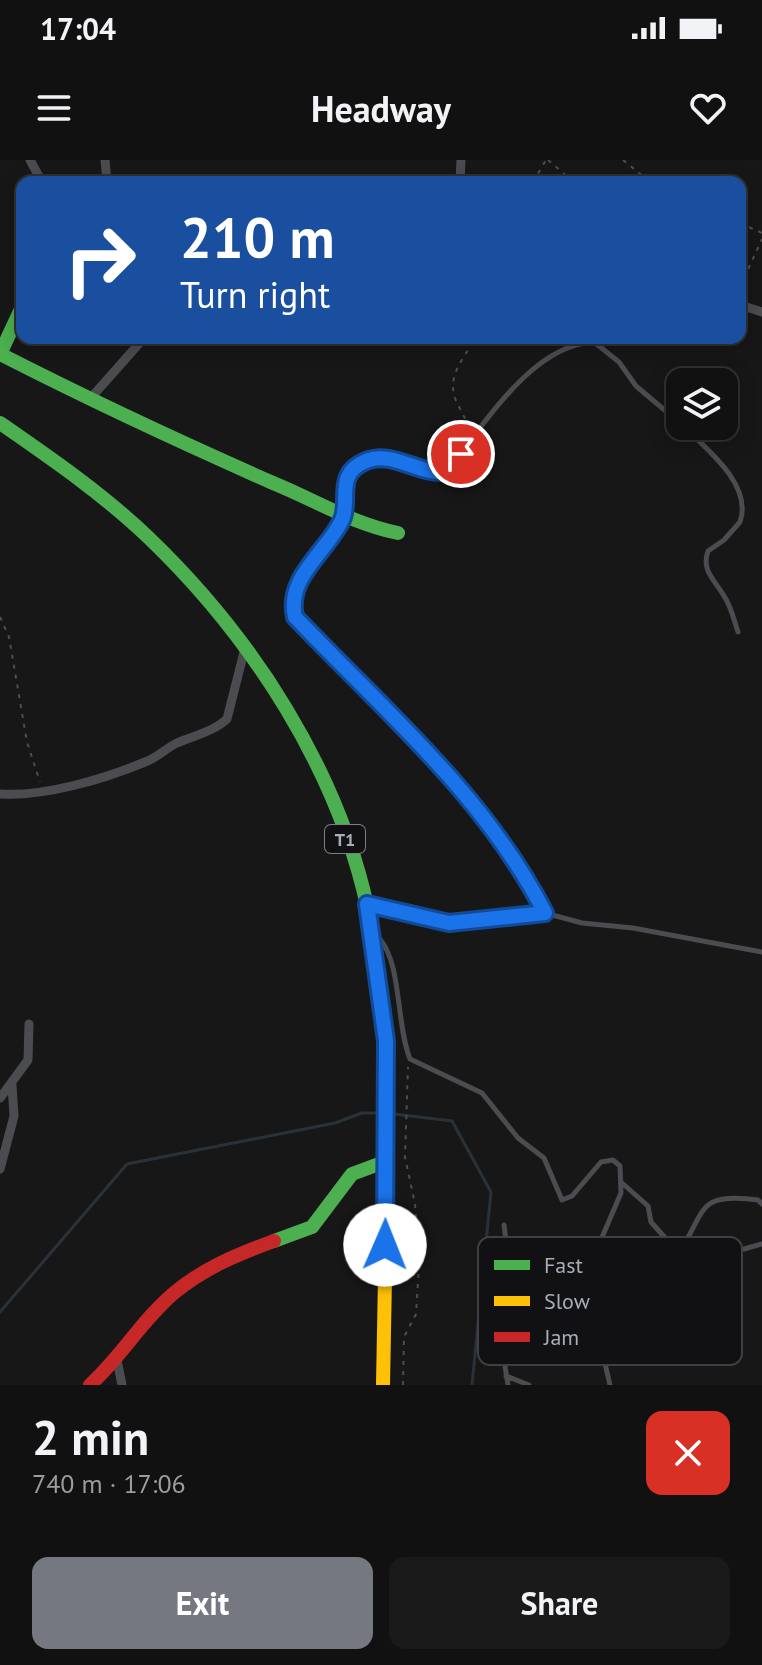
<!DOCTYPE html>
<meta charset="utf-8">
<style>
body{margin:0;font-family:"PT Sans",sans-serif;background:#1a1a1a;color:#f1f3f6;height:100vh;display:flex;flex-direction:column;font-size:30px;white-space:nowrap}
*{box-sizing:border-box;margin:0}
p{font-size:26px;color:#9c9d9f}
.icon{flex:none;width:44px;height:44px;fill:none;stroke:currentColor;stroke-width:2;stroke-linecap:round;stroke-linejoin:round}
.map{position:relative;height:1225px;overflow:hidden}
.drawer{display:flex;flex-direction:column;background:#111;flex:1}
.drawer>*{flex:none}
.top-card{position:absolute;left:16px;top:16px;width:730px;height:168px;border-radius:16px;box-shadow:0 4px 20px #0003,0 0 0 2px #303131;background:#1a4fa0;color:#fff;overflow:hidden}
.controls{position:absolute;left:666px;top:208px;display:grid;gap:16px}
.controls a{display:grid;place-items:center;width:72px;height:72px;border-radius:16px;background:#111;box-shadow:0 4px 20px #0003,0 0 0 2px #303131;font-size:40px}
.pin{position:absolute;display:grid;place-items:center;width:68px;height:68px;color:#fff;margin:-34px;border:4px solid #fff;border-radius:50%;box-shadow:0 2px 8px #0007}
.me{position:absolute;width:88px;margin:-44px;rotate:1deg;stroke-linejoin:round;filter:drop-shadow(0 0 6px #0008)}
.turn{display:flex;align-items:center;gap:28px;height:168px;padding:0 32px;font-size:36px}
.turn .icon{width:104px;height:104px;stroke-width:2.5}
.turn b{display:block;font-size:56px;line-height:68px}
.round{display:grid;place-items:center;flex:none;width:84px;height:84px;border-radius:16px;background:#1a1a1a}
.head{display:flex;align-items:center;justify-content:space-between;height:136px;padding:0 32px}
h1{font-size:48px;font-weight:800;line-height:60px}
.action{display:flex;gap:16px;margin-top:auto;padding:16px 32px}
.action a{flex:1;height:92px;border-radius:16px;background:#757880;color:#fff;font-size:32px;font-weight:800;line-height:92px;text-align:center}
.action a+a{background:#1a1a1a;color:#f1f3f6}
.status{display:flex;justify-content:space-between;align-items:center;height:56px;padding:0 40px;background:#111;direction:ltr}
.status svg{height:22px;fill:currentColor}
header{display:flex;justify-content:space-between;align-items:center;height:104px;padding:0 32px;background:#111;font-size:36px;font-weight:800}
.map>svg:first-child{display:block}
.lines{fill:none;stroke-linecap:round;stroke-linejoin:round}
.stream{stroke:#2a3239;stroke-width:3}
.path{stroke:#4d4e52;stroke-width:2;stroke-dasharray:4 6;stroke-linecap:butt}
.lane{stroke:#4b4c50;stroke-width:5}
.street{stroke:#4b4c50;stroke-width:9}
.fast{stroke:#4caf50;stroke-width:14}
.slow{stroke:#ffc107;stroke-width:14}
.jam{stroke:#c62828;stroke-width:14}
.route-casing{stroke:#114b97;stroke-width:20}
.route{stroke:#1a73e8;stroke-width:14}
.labels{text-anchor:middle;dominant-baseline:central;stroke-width:6;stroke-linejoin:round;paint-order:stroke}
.shield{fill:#111113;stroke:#7b7e86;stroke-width:2}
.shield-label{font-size:18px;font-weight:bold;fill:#a8adb8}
.key{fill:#111113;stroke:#3e4045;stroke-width:2}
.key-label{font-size:22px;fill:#a8adb8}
</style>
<div class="status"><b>17:04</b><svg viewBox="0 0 49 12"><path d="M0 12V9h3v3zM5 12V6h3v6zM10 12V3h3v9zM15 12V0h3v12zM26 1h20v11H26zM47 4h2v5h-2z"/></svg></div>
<header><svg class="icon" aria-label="menu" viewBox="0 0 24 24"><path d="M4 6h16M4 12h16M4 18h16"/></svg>Headway<svg class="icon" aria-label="heart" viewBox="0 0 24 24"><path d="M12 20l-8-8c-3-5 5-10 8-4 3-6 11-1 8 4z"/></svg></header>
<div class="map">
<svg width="762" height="1225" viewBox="0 0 762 1225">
<rect width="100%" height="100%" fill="#171717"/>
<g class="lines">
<path class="stream" d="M394 954 452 961 491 1032 472 1225
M0 1152 127 1004 335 963 362 953H382"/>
<path class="path" d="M548 0 574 22
M623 0 650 22
M533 22 546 0
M740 63 762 73
M740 127 762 79
M469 268C465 257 459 248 455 238 447 214 465 198 475 178
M0 457 9 477 27 582 40 622
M403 1225 404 1177 416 1154 419 1106 415 1044 405 997 408 907"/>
<path class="lane" d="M683 266C707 289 753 325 740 362L724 380 708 391C701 411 715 420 724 436 731 446 734 460 738 472
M372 745 449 763 545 753 582 763 633 768 762 792
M545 753C485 636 385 550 295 457 286 419 323 392 341 361 353 340 332 312 370 300 397 291 421 317 448 309 484 266 531 185 594 182L619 202 636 226 680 263
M380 779C402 806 396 864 410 899L482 933 518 978 544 998 562 1040 572 1036 601 1002 613 1000 620 1006 621 1033 594 1096 596 1165 610 1225
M622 1023 648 1046 651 1062 676 1090 680 1107 725 1116
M504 1065 512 1125 501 1181 508 1225
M744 1089 762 1084
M678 1094C707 1051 695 1032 758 1040L762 1044
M506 1216 529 1225"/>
<path class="street" d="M30 0 42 22
M105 0 107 22
M460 22 461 0
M740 145 762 152
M89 240 144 178
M0 634C44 637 104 619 145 602 157 598 166 588 177 583 195 575 213 572 227 559L245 488
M0 938 28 900 29 864
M0 1009 14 956 12 925
M117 1200 122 1225"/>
<path class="fast" d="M22 147 0 194C90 240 180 282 273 323 317 341 351 363 398 373
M0 263C52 299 103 334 149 378 252 477 338 609 368 750 382 818 387 886 388 956
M274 1081 312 1067 352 1014 387 1001"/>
<path class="slow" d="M383 1225 388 956"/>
<path class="jam" d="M90 1225C121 1197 142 1160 174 1133 204 1108 238 1094 274 1081"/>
</g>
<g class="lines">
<defs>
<path id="route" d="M385 1085 386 881 367 744 449 763 545 753C485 636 385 551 295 457 286 417 326 393 342 360 351 340 334 314 366 301 391 291 414 311 439 312L448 309 461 294"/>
</defs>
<use href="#route" class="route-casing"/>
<use href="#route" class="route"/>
</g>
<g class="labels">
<rect class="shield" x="325" y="665" width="40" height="28" rx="6"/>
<g class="shield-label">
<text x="345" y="679">T1</text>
</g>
</g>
<rect x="478" y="1077" width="264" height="128" rx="12" class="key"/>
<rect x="494" y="1100" width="36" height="10" fill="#4caf50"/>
<rect x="494" y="1136" width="36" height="10" fill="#ffc107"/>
<rect x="494" y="1172" width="36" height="10" fill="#c62828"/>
<g class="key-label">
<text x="544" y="1113">Fast</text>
<text x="544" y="1149">Slow</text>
<text x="544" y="1185">Jam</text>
</g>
</svg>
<div class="controls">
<a><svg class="icon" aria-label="layers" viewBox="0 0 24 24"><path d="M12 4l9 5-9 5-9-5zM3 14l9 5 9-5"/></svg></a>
</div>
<div class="pin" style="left:461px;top:294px;background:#d93025"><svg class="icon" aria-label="arrive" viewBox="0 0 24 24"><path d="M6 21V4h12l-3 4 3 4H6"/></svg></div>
<svg class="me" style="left:385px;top:1085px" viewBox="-20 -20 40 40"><circle r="19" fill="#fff"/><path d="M0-13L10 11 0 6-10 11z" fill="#1a73e8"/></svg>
<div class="top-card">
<div class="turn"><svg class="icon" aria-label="right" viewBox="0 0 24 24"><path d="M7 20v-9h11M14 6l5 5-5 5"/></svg><div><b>210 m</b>Turn right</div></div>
</div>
</div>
<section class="drawer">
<div class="head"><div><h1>2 min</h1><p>740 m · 17:06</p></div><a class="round" style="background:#d93025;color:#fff"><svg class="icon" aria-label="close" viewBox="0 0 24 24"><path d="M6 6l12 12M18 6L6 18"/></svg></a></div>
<div class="action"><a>Exit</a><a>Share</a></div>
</section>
